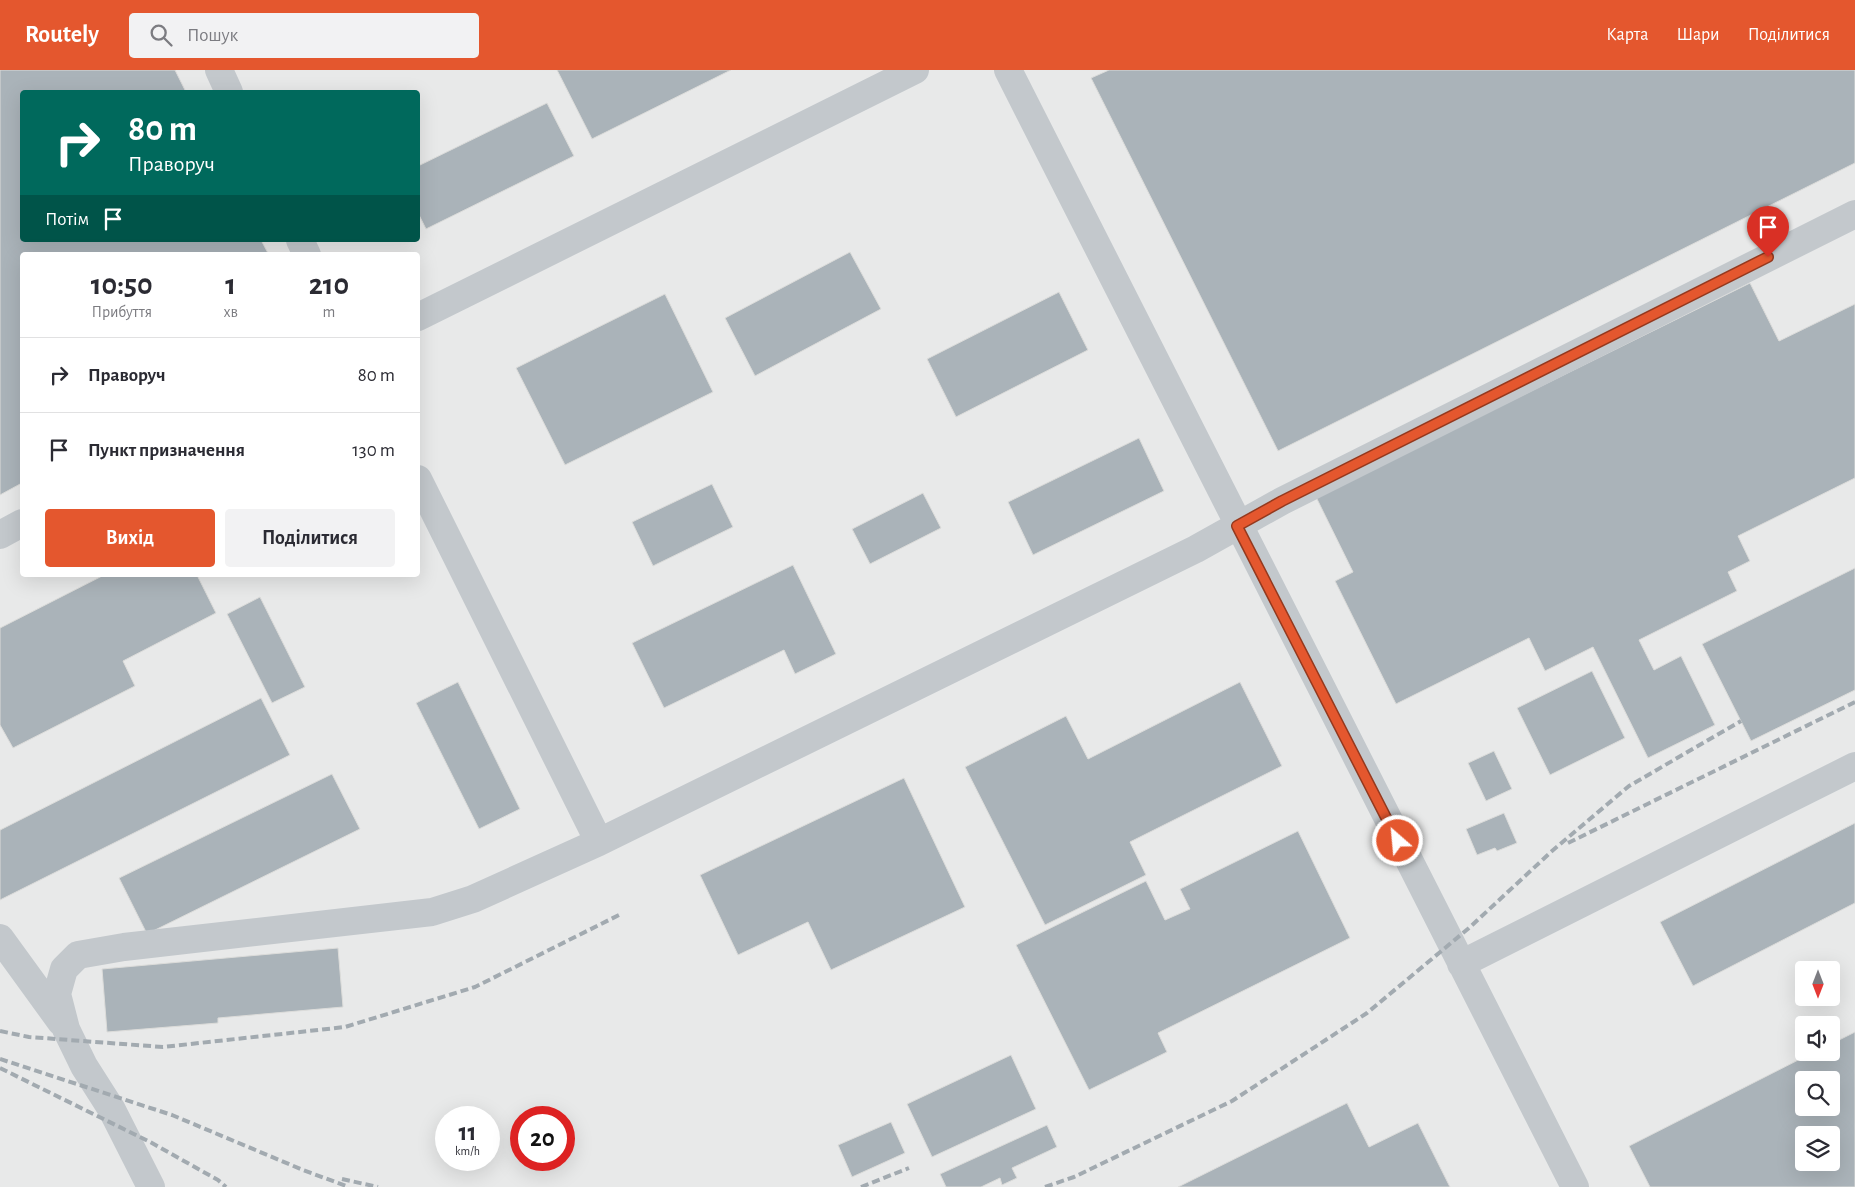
<!DOCTYPE html>
<html lang="uk">
<meta charset="utf-8">
<style>
body{margin:0;font-family:"Alegreya Sans",sans-serif;background:#f2f2f3;color:#2b2b33;height:100vh;display:flex;flex-direction:column;font-size:19px;white-space:nowrap}
*{box-sizing:border-box;margin:0}
p{font-size:16px;color:#7c7c81}
.icon{flex:none;width:28px;height:28px;fill:none;stroke:currentColor;stroke-width:2;stroke-linecap:round;stroke-linejoin:round}
.map{position:relative;flex:1;overflow:hidden}
.panel{position:absolute;left:20px;top:182px;width:400px;height:325px;display:flex;flex-direction:column;background:#fff;border-radius:5px;box-shadow:0 5px 20px #0002}
.panel>*{flex:none}
.banner{position:absolute;left:20px;top:20px;width:400px;height:152px;border-radius:5px;box-shadow:0 5px 20px #0002;background:#00695c;color:#fff;overflow:hidden}
.needle{width:32px;rotate:180deg}
.buttons{position:absolute;left:1795px;top:891px;display:grid;gap:10px}
.buttons a{display:grid;place-items:center;width:45px;height:45px;border-radius:5px;background:#fff;box-shadow:0 5px 20px #0002;font-size:25px}
.speed{position:absolute;left:435px;top:1036px;display:flex;gap:10px;font-size:25px;font-weight:700;text-align:center}
.speed>*{display:grid;place-content:center;width:65px;height:65px;border-radius:50%;background:#fff;box-shadow:0 5px 20px #0002;line-height:1}
.speed small{font-size:12px;font-weight:400}
.speed .limit{border:8px solid #d22;background:#fff;color:#111}
.pin{position:absolute;display:grid;place-items:center;width:42px;height:42px;color:#fff;margin:-51px -21px;border-radius:50% 50% 50% 0;rotate:-45deg;box-shadow:0 0 5px #0007}
.pin .icon{rotate:45deg}
.me{position:absolute;width:55px;margin:-28px;rotate:333deg;stroke-linejoin:round;filter:drop-shadow(0 0 4px #0008)}
.turn{display:flex;align-items:center;gap:18px;height:105px;padding:0 25px;font-size:22px}
.turn .icon{width:65px;height:65px;stroke-width:2.5}
.turn b{display:block;font-size:35px;line-height:42px}
.then{display:flex;align-items:center;height:48px;padding:0 25px;background:#0003;gap:10px;font-size:19px}
.eta{display:flex;justify-content:space-evenly;align-items:center;height:85px;text-align:center}
.eta b{font-size:30px;font-weight:600;line-height:35px}
.cta{display:flex;gap:10px;margin-top:auto;padding:10px 25px}
.cta a{flex:1;height:58px;border-radius:5px;background:#e4572e;color:#fff;font-size:20px;font-weight:600;line-height:58px;text-align:center}
.cta a+a{background:#f2f2f3;color:#2b2b33}
ul{padding:0;list-style:none}
li{display:flex;align-items:center;gap:15px;height:75px;padding:0 25px;border-top:1px solid #e1e1e2}
li div{flex:1}
li b{display:block;font-size:19px}
li em{font-style:normal}
header{display:flex;align-items:center;gap:30px;box-sizing:border-box;height:70px;padding:0 25px;background:#e4572e;color:#fff}
header strong{font-size:24px}
nav{display:flex;gap:28px;margin-inline-start:auto;font-size:18px}
.search{width:350px;height:45px;background:#f2f2f3;display:flex;align-items:center;gap:12px;box-sizing:border-box;padding:0 18px;border-radius:5px;color:#7c7c81;font-size:19px}
.map>svg:first-child{display:block}
.built{fill:#e8e9e9;fill-rule:evenodd}
.building{fill:#aab3b9;stroke:#dcdcda;fill-rule:evenodd}
.lines{fill:none;stroke-linecap:round;stroke-linejoin:round}
.minor{stroke:#c3c8cc;stroke-width:28}
.rail{stroke:#a2aab0;stroke-width:4;stroke-dasharray:8 4;stroke-linecap:butt}
.route-casing{stroke:#94391e;stroke-width:12}
.route{stroke:#e4572e;stroke-width:9}
</style>
<header>
<strong>Routely</strong>
<div class="search"><svg class="icon" aria-label="search" viewBox="0 0 24 24"><circle cx="10" cy="10" r="6"/><path d="M15 15l6 6"/></svg>Пошук</div>
<nav><a>Карта</a><a>Шари</a><a>Поділитися</a></nav>
</header>
<div class="map">
<svg width="1855" height="1117" viewBox="0 0 1855 1117">
<rect width="100%" height="100%" fill="#fafaf8"/>
<path class="built" d="M0 0H1855V1117H0ZM22 22H418V170H22ZM22 185H418V505H22ZM1804 900H1831V928H1804ZM1804 955H1831V982H1804ZM1804 1010H1831V1038H1804ZM446 1048H489V1090H446ZM521 1048H564V1090H521ZM1804 1065H1831V1092H1804Z"/>
<path class="building" d="M0 0H175L186 22H22V170H261L269 185H22V413L0 425Z
M557 0H731L592 69Z
M1109 0H1855V93L1278 381 1091 8Z
M547 33 574 86 426 159 418 143V96Z
M850 182 881 239 755 306 725 248Z
M1750 213 1779 271 1855 234V408L1738 466 1750 491 1728 502 1737 521 1639 570 1654 600 1681 586 1715 655 1648 688 1593 577 1545 601 1529 568 1396 634 1335 511 1353 502 1316 427Z
M1059 222 1088 280 956 347 927 289Z
M665 224 713 322 565 395 516 298Z
M1139 368 1164 421 1033 485 1008 432Z
M712 414 733 457 653 496 632 452Z
M923 423 941 458 870 494 852 459Z
M793 495 836 584 795 604 784 580 664 638 632 573Z
M1855 498V620L1751 671 1702 574Z
M104 505H197L216 543 123 591 135 616 13 678 0 655V558Z
M260 527 305 617 272 633 227 544Z
M1592 601 1625 668 1550 705 1517 638Z
M458 612 520 739 479 759 416 633Z
M1240 612 1282 696 1130 772 1146 805 1045 855 965 697 1066 646 1088 689Z
M261 628 290 685 0 830V760Z
M1494 681 1512 719 1486 731 1468 693Z
M332 704 360 759 147 864 119 808Z
M904 708 965 837 831 900 808 852 738 885 700 805Z
M1504 743 1517 773 1497 781 1495 778 1477 785 1466 759Z
M1855 753V833L1693 916 1660 852Z
M1298 761 1350 868 1158 963 1167 982 1089 1020 1016 875 1146 811 1165 850 1190 839 1180 819Z
M338 878 343 937 218 948V953L107 962 102 899Z
M1855 962V1117H1650L1629 1076 1814 982H1831V974ZM1804 1010H1831V1038H1804ZM1804 1065H1831V1092H1804Z
M1011 985 1036 1039 932 1087 907 1034Z
M1347 1033 1369 1077 1418 1053 1450 1117H1178Z
M891 1052 905 1083 852 1107 838 1075Z
M1047 1055 1057 1077 1012 1098 1017 1108 1002 1115 1000 1108 981 1117H946L940 1104Z"/>
<g class="lines">
<path class="minor" d="M219 0 229 22
M1008 0 1575 1117
M300 170 307 185
M418 247 915 0
M418 409 599 772
M0 465 22 453
M0 868 61 952
M1461 894 1855 696
M151 1117 112 1040 84 996 66 959 57 924 64 899 78 885 124 877 432 842 473 829 599 772 1196 479 1282 431 1855 144"/>
<path class="rail" d="M1568 773 1855 632
M0 961 29 967 163 977 345 957 475 917 621 844
M0 989 172 1045 303 1100 349 1117
M0 998 150 1072 218 1110 226 1117
M342 1109 378 1117
M861 1117 909 1098
M1045 1117 1074 1107 1232 1031 1367 943 1469 858 1552 781 1629 716 1741 651"/>
</g>
<g class="lines">
<defs>
<path id="route" d="M1398 771 1237 456 1282 431 1768 187"/>
</defs>
<use href="#route" class="route-casing"/>
<use href="#route" class="route"/>
</g>
</svg>
<div class="buttons">
<a><svg class="needle" viewBox="-14 -14 28 28"><path d="M0-13l5 13h-10z" fill="#e53935"/><path d="M0 13l5-13h-10z" fill="#7c7c81"/></svg></a>
<a><svg class="icon" aria-label="sound" viewBox="0 0 24 24"><path d="M4 9h4l5-4v14l-5-4H4zM17 9q2 3 0 6"/></svg></a>
<a><svg class="icon" aria-label="search" viewBox="0 0 24 24"><circle cx="10" cy="10" r="6"/><path d="M15 15l6 6"/></svg></a>
<a><svg class="icon" aria-label="layers" viewBox="0 0 24 24"><path d="M12 4l9 5-9 5-9-5zM3 14l9 5 9-5"/></svg></a>
</div>
<div class="speed"><div>11<small>km/h</small></div><div class="limit">20</div></div>
<div class="pin" style="left:1768px;top:187px;background:#d93025"><svg class="icon" aria-label="arrive" viewBox="0 0 24 24"><path d="M6 21V4h12l-3 4 3 4H6"/></svg></div>
<svg class="me" style="left:1398px;top:771px" viewBox="-20 -20 40 40"><circle r="17" fill="#e4572e" stroke="#fff" stroke-width="3"/><path d="M0-11L8 9 0 5-8 9z" fill="#fff"/></svg>
<div class="banner">
<div class="turn"><svg class="icon" aria-label="right" viewBox="0 0 24 24"><path d="M7 20v-9h11M14 6l5 5-5 5"/></svg><div><b>80 m</b>Праворуч</div></div>
<div class="then">Потім<svg class="icon" aria-label="arrive" viewBox="0 0 24 24"><path d="M6 21V4h12l-3 4 3 4H6"/></svg></div>
</div>
<section class="panel">
<div class="eta">
<div><b>10:50</b><p>Прибуття</p></div>
<div><b>1</b><p>хв</p></div>
<div><b>210</b><p>m</p></div>
</div>
<ul>
<li><svg class="icon" aria-label="right" viewBox="0 0 24 24"><path d="M7 20v-9h11M14 6l5 5-5 5"/></svg><div><b>Праворуч</b></div><em>80 m</em></li>
<li><svg class="icon" aria-label="arrive" viewBox="0 0 24 24"><path d="M6 21V4h12l-3 4 3 4H6"/></svg><div><b>Пункт призначення</b></div><em>130 m</em></li>
</ul>
<div class="cta"><a>Вихід</a><a>Поділитися</a></div>
</section>
</div>
